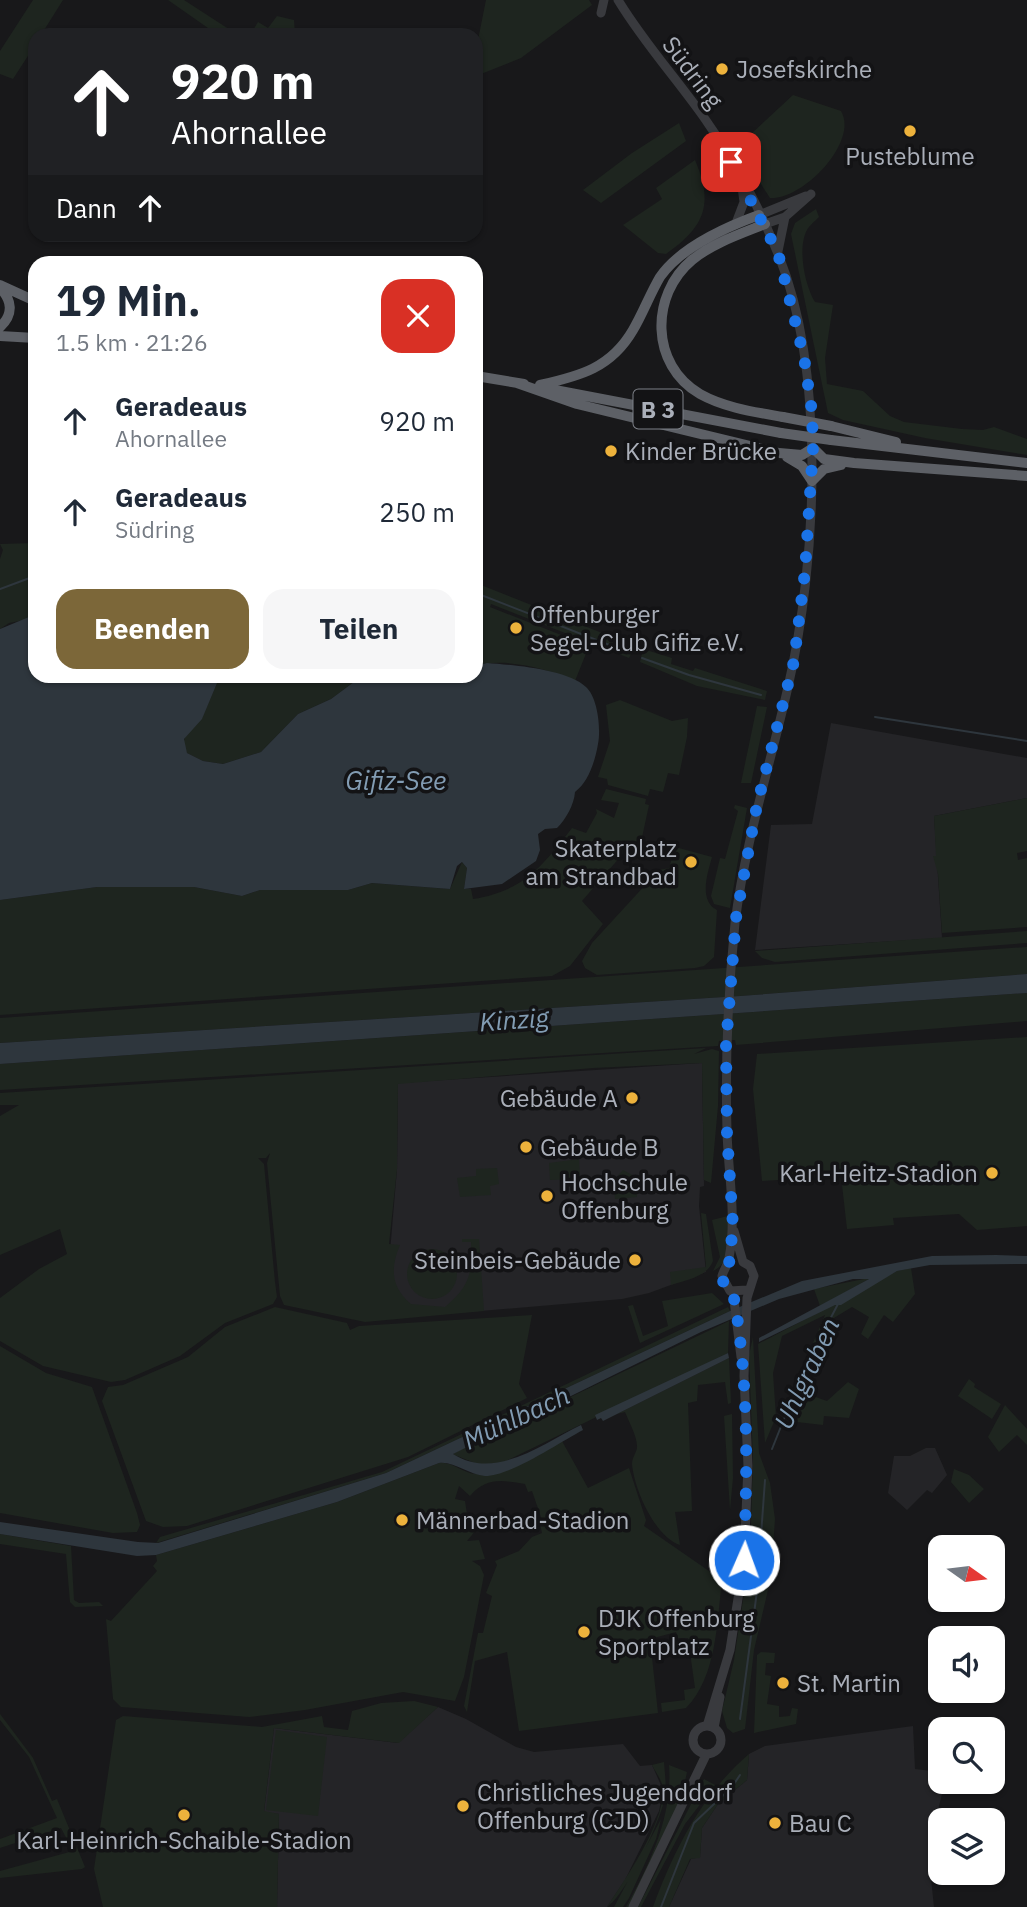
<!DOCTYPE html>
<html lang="de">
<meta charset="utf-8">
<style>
body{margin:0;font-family:"IBM Plex Sans",sans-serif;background:#f6f6f7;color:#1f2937;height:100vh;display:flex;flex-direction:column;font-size:26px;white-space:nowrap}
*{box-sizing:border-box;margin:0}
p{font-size:23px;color:#747a83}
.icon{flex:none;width:38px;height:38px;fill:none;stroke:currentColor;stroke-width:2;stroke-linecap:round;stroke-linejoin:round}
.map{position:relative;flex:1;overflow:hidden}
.drawer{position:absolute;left:28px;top:256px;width:455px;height:427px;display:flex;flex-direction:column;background:#fff;border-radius:21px;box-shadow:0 2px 5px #0004}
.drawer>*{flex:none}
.guide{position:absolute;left:28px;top:28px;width:455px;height:214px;border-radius:21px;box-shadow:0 2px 5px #0004;background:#202124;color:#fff;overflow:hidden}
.needle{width:46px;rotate:104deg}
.controls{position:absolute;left:928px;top:1535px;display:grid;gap:14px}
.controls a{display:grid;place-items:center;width:77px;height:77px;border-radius:14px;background:#fff;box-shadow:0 2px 5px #0004;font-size:35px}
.pin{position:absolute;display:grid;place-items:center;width:60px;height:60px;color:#fff;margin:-30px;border-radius:14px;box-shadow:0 4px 10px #0006}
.me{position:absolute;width:77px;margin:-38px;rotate:2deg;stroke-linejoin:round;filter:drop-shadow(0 0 5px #0008)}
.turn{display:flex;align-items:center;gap:24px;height:147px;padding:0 28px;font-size:32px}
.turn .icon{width:91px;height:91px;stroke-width:2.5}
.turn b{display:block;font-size:49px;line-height:60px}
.then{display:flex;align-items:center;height:66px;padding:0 28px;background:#0003;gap:14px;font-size:26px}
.round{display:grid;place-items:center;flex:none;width:74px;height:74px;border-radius:21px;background:#f6f6f7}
.head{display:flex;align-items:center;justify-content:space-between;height:119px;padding:0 28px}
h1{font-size:42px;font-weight:700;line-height:52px}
.cta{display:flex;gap:14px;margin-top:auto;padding:14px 28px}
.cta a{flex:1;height:80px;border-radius:21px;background:#7c6739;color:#fff;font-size:28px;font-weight:700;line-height:80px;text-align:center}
.cta a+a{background:#f6f6f7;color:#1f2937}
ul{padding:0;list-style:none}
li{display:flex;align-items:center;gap:21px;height:91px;padding:0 28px}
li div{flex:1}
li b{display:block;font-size:26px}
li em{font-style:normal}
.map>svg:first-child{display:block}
.built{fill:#242427}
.green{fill:#1e251f}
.water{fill:#2e363d}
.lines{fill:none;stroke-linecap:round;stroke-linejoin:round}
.stream{stroke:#2e363d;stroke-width:2}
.tertiary{stroke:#393a3e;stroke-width:9}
.trunk{stroke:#5d6066;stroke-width:10}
.trunk-bridge{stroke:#5d6066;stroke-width:10}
.route{stroke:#1a73e8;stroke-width:12;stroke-dasharray:0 21.6}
.poi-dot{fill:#edb23c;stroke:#131315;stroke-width:2.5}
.labels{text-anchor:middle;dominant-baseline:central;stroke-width:7;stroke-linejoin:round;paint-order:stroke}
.shield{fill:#131315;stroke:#7d8088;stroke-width:2}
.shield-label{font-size:23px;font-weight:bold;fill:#aaafb9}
.poi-label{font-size:24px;fill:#aaafb9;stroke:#131315;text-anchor:start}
.street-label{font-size:24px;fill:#aaafb9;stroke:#131315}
.water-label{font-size:26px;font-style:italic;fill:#829cb3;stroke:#131315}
</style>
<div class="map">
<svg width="1027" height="1907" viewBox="0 0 1027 1907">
<rect width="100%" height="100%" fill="#18181a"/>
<path class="built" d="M831 723 1027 758V798L934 816 942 938 755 950 771 825 812 824Z
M702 1063 704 1186 700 1187 699 1206 706 1272 649 1293 622 1299 409 1317 388 1276 397 1169 398 1083Z
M926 1448H935L947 1475 932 1493 927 1490 907 1510 888 1493 894 1456H910Z
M438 1707 466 1719 516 1747 534 1752 623 1744 640 1766 652 1765 663 1790 659 1811 625 1880 607 1907H277L279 1814 264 1812 274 1728 398 1743Z
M913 1726 915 1769 940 1772V1782H945L928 1850 934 1907H669L691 1859 700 1857 702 1828 718 1804 747 1780 749 1754 765 1746Z"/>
<path class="green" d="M33 0H63L41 35H35V45L13 79 0 74V51Z
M168 0H184L238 35H218Z
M486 0H589L592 5 521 58 476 76V50Z
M277 16 294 20 295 35H250L258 22 268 28Z
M793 95 841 111C859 141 804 200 770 198L737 147Z
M679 123 686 141 601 203 583 190 632 153Z
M695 160C714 204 705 227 666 254L658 253 623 225 662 199 656 188Z
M816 209 819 217C815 221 809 226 807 230 797 248 805 286 815 302L833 305 825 358 827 384 863 391 890 416 904 422 962 429 983 430 994 427 1027 439V455L925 438 843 420 828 413 791 234 795 223Z
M35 543V618L9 623 0 629V559L3 550 0 544Z
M476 583 635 646 629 658 491 604 490 607 589 646 575 681C549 669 505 657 476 666Z
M643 649 672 658 671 664 693 671 695 668 767 691 765 700 697 686 645 664 640 662Z
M220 676H362L331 699 298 714 261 752 223 764 203 761 187 753 183 744 186 734 202 718Z
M620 700 672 721 688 718 687 737 679 775 668 773 663 792 650 789 648 796 608 785 607 779 598 777 610 741 606 705Z
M757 706 767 707 751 783H741Z
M606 789 646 799 645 804 649 805 641 842 634 841 582 901 603 924 570 966 552 976 0 1015V900L97 887H194L242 896 260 890H348L372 883 450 889 462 862 467 868 464 889H471L473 899C523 891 542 867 572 828L586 833 597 813 596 809 614 818 619 803 601 800Z
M1027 798V851L1017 853 1018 860 1027 858V927L942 933 938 874 933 856H936L934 816Z
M735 805 747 808 730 908 714 904 711 896 720 858 725 859 738 811 734 808Z
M675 847 712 857C708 872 698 901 717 910L714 957 704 966 695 968 597 975 585 968 582 961 592 943 659 870 669 868Z
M1027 931V943L775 962 762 958 755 951Z
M1027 947V974L740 996 0 1043V1018Z
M1027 993V1021L736 1045 735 1040 719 1041 718 1046 0 1090V1064Z
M1027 1037V1226L977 1230 959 1214 893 1218 894 1225 847 1229 841 1176 762 1181 753 1089 757 1054Z
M706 1048 694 1054 712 1049 719 1051 718 1106 711 1183 704 1180 702 1063 593 1068 398 1084 397 1169 389 1244 400 1245C390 1268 391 1287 411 1304L445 1307C471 1285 472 1273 471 1242H462V1239H479L484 1311 365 1322 284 1305 280 1296 267 1163 270 1153 266 1158H258L264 1164 275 1282 277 1297 273 1304 225 1323 180 1356 125 1380 111 1382 43 1366 0 1341V1298L39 1269 67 1254 60 1229 0 1255V1116L19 1105H0V1093Z
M579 1159 580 1179 550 1180 549 1163Z
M497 1168 499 1184 490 1186 491 1195 460 1197 457 1178 476 1176V1169Z
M623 1170 636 1177 637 1197 615 1199 613 1181Z
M701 1213 706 1214 713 1261C707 1277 686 1280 671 1285L670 1272 706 1267Z
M728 1216C728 1236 734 1261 713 1271L720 1257 712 1220Z
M407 1274a25 25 0 1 1 50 0a25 25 0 1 1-50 0Z
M911 1268 915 1294 893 1322 884 1315 868 1339 861 1334 869 1317 852 1307 829 1321 814 1353 810 1350 825 1315 782 1336 773 1373 776 1417 765 1443 758 1344 897 1271Z
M869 1278V1279L820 1306 814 1289Z
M712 1293 724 1304 640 1343 628 1306 633 1305 643 1336 668 1326 662 1301Z
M275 1307 347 1323 350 1330 359 1326 532 1315 519 1384 527 1398 408 1457 187 1526 163 1527 146 1521 102 1401 108 1387 123 1385 188 1357 225 1327Z
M728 1307 730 1311 386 1473 156 1543 160 1537 382 1472Z
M729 1321 728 1353 502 1463 480 1465 452 1454Z
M753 1337 759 1453 770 1483 775 1519 771 1577 754 1650 745 1729 733 1733 727 1728 722 1711 734 1660 750 1553 753 1461 749 1355Z
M0 1346 46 1373 92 1387 137 1513 140 1525 137 1532 113 1533 0 1513Z
M729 1358 731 1403 728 1404 725 1382 698 1385 697 1401 688 1403 692 1511 675 1512 680 1545C655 1537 634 1489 632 1464 632 1458 636 1453 637 1448 638 1438 629 1422 625 1412L617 1414Z
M969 1379 975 1384 974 1387 1001 1404 992 1419 958 1396Z
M848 1382 859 1389 849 1418 824 1416 823 1425 788 1421 802 1388 811 1392 810 1395 827 1401Z
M1005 1405 1027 1429V1445L1017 1435 999 1452 988 1437Z
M732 1414 733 1478 730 1510 724 1416Z
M562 1441 588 1488 629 1468 646 1520 644 1526 722 1580C717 1620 717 1677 686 1708L662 1712 661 1703 685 1700 684 1690 695 1688 688 1638H678L676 1632 650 1639 658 1713 519 1731 507 1652 475 1661 467 1712 464 1706 478 1633H483L492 1596 486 1593 497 1565 495 1561 519 1551 532 1537 542 1533 540 1524 543 1523 532 1491 528 1492 525 1484C502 1480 486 1477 470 1496L459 1486 455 1499 465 1501 467 1514 476 1530 467 1541 479 1540 485 1559 472 1561 480 1566 484 1575 464 1677 455 1701 403 1692 305 1710 249 1717 121 1707 113 1699 106 1619 111 1621 157 1571 153 1566 157 1561 156 1555 337 1502 439 1463C451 1461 463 1473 475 1474 507 1476 534 1456 562 1441Z
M954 1469 969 1475 984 1489 969 1503 951 1482Z
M0 1534 71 1546 74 1600 79 1603 99 1602 103 1606 75 1607 70 1602 66 1554 0 1544Z
M761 1652 775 1653 774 1663H766L765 1675 771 1676 767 1704 779 1706V1717L790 1716 792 1708 798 1709 796 1724 754 1733 757 1655Z
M414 1701 438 1707 399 1743 274 1728 264 1811 279 1814 277 1907H103L94 1869 116 1720 123 1716 262 1727 322 1716 324 1727 348 1730 352 1711 381 1703Z
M0 1714 33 1758 52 1801 57 1799 85 1867 82 1869 0 1878V1871L73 1851 61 1828 0 1848V1839L57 1818 29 1757 0 1720Z
M276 1730 327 1737 318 1816 266 1810Z
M749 1754 747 1780 718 1804 702 1828 700 1858 690 1859 669 1907H653C674 1850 702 1794 749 1754Z
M664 1762C665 1775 667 1788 664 1801 659 1824 626 1895 607 1907 625 1879 664 1824 663 1790 663 1781 656 1773 652 1765Z
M669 1765 687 1772C678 1819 650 1864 629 1907H626C650 1864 673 1815 669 1765Z
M704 1779 715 1785 685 1824 641 1907H638Z
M661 1819 656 1839 629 1898 623 1907H614Z"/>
<path class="water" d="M29 617 35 618V676H220L202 719 184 739 187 753 203 761 223 764 261 752 298 714 331 699 362 676H476V666L487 663C512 665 567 669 586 687 598 698 601 729 598 744 595 761 589 781 575 792 574 805 566 819 557 828L545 829 538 834 540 850 536 861 502 884 464 889 467 868 462 862 457 866 450 889 372 883 348 890H260L242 896 194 887H97L0 900V629Z
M1027 974V993L0 1064V1043L740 996Z
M996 1255 1027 1256V1264L930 1265 897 1271 841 1305H835L759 1342V1338L869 1279H853L779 1299 701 1332 453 1454C495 1481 542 1444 581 1425L583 1430C560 1442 511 1476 485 1476 469 1475 454 1461 439 1463L337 1502 156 1555 137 1556 0 1534V1522L138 1542 158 1543 386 1473 730 1311 802 1281 932 1256Z
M728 1353 729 1358 603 1421 601 1418 597 1420 595 1415Z"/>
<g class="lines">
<path class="stream" d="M0 589 35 576
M476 593 630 653
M642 658 689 675 761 695
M875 717 1027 741
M772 1449 804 1369 838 1304
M740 1719 757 1591 765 1480
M661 1907 694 1823 732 1787 740 1775"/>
<path class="tertiary" d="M618 0C644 43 677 79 705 119 733 158 758 205 776 249 827 368 817 563 788 687 770 766 745 842 735 923 728 992 725 1061 727 1131 728 1173 737 1216 729 1258 728 1265 724 1269 722 1276L730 1291 747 1290
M601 13 604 0
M759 215 806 196
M736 223 744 202 742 187
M765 224 785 217 811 194
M778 251 785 217
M733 1292 741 1357
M693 1740a14 14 0 1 1 28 0a14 14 0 1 1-28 0Z
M707 1726 730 1650 744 1560 748 1466 744 1376 747 1298 754 1276 750 1266 743 1262 734 1231
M714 1728 720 1697
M633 1907 706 1755"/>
<path class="trunk" d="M765 224C740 234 713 243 692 260 650 295 650 365 700 394 725 408 755 412 783 417
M0 285 35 301
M0 288C12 300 14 314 0 327
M0 336 35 338
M476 376 524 384
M517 383 577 404 779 453 802 455 813 448 824 459 854 463 1027 476
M540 385C580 376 611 368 633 330 643 313 650 294 660 277 681 247 726 227 759 215
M539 387 781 433
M831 426 896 442
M831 440 1027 463
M787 457 802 466 812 481 824 469 841 465"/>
<path class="trunk-bridge" d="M783 417 831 426
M781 433 831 440"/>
</g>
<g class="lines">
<path class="route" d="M731 162 778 253 804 357 812 412 813 448 805 571 794 661 757 805 736 918 726 1045 727 1133 733 1226 729 1264 722 1276C723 1288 733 1291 735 1303 749 1389 747 1474 744 1560"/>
</g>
<g class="poi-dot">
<circle cx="722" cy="69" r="7"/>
<circle cx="910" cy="131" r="7"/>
<circle cx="611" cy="451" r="7"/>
<circle cx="516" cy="628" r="7"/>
<circle cx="691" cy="862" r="7"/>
<circle cx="632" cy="1098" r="7"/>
<circle cx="526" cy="1147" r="7"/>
<circle cx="992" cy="1173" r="7"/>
<circle cx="547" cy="1196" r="7"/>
<circle cx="635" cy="1260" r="7"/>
<circle cx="402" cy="1520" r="7"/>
<circle cx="584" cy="1632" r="7"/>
<circle cx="783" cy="1683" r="7"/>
<circle cx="463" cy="1806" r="7"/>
<circle cx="184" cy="1815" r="7"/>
<circle cx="775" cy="1823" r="7"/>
</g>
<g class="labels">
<rect class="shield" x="633.5" y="389.5" width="49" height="39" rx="5"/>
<g class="shield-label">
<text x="658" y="409">B 3</text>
</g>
<g class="poi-label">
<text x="736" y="69">Josefskirche</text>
<text x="910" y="156" text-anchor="middle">Pusteblume</text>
<text x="625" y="451">Kinder Brücke</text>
<text x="530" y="614">Offenburger<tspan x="530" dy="28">Segel-Club Gifiz e.V.</tspan></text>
<text x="677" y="848" text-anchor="end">Skaterplatz<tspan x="677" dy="28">am Strandbad</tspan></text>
<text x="618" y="1098" text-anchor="end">Gebäude A</text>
<text x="540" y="1147">Gebäude B</text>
<text x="978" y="1173" text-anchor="end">Karl-Heitz-Stadion</text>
<text x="561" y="1182">Hochschule<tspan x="561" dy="28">Offenburg</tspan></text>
<text x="621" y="1260" text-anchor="end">Steinbeis-Gebäude</text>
<text x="416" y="1520">Männerbad-Stadion</text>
<text x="598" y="1618">DJK Offenburg<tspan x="598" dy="28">Sportplatz</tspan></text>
<text x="797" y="1683">St. Martin</text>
<text x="477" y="1792">Christliches Jugenddorf<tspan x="477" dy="28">Offenburg (CJD)</tspan></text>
<text x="789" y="1823">Bau C</text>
<text x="184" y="1840" text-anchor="middle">Karl-Heinrich-Schaible-Stadion</text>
</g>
<g class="street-label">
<text transform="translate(693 72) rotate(53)">Südring</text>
</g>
<g class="water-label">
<text x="396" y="780">Gifiz-See</text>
<text transform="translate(514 1019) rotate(-4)">Kinzig</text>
<text transform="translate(806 1373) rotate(-65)">Uhlgraben</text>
<text transform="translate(516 1417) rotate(-25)">Mühlbach</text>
</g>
</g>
</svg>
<div class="controls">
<a><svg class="needle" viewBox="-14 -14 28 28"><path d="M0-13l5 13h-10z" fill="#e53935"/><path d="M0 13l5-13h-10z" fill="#747a83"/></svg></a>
<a><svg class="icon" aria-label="sound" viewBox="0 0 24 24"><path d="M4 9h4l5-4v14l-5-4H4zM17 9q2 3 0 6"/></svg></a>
<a><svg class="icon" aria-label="search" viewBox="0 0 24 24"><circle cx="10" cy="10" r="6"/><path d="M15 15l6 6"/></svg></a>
<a><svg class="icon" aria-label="layers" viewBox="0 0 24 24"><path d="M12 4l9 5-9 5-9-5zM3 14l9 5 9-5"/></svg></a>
</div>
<div class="pin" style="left:731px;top:162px;background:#d93025"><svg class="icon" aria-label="arrive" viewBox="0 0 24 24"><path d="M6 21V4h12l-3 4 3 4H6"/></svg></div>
<svg class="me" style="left:744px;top:1560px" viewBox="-20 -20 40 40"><circle r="17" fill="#1a73e8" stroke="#fff" stroke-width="3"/><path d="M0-11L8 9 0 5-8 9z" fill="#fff"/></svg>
<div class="guide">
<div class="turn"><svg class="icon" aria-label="ahead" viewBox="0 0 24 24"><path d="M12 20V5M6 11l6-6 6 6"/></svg><div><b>920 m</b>Ahornallee</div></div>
<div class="then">Dann<svg class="icon" aria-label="ahead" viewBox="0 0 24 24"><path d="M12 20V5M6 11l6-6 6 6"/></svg></div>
</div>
<section class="drawer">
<div class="head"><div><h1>19 Min.</h1><p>1.5 km · 21:26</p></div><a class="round" style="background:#d93025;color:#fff"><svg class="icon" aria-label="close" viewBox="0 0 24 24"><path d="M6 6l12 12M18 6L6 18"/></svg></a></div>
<ul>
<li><svg class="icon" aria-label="ahead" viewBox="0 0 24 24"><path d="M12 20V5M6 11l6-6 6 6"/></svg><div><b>Geradeaus</b><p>Ahornallee</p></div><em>920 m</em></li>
<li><svg class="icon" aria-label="ahead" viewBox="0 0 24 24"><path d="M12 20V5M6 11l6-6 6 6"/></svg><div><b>Geradeaus</b><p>Südring</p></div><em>250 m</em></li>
</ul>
<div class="cta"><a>Beenden</a><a>Teilen</a></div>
</section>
</div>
